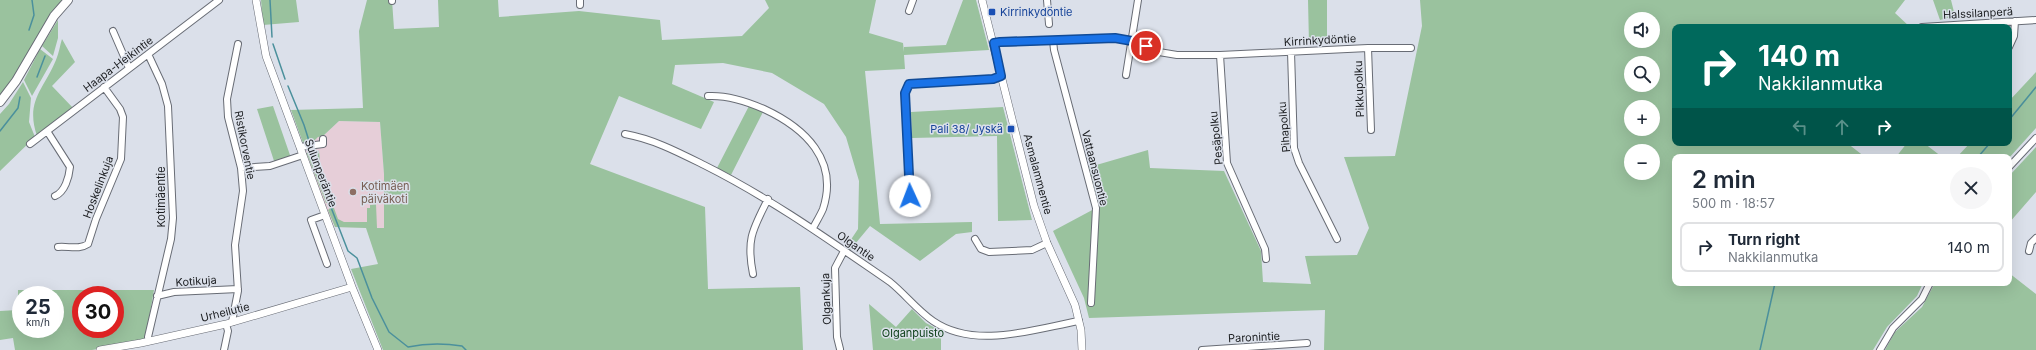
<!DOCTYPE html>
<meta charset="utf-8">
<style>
body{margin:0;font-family:Inter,sans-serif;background:#f6f6f7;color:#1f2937;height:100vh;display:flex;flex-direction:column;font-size:15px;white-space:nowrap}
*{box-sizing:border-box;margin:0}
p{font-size:13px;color:#747a83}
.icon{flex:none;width:22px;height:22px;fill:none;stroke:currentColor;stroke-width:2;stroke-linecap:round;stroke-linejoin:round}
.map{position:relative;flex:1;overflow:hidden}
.sheet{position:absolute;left:1672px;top:154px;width:340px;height:132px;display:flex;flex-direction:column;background:#fff;border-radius:8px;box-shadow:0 4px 16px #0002}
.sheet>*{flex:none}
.hud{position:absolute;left:1672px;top:24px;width:340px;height:122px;border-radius:8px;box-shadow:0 4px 16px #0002;background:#00695c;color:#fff;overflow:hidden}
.controls{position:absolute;left:1624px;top:12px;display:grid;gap:8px}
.controls a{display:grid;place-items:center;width:36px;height:36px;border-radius:50%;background:#fff;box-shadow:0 4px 16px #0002;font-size:20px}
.speed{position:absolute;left:12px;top:286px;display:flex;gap:8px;font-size:20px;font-weight:700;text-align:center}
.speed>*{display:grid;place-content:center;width:52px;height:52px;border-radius:50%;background:#fff;box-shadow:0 4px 16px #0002;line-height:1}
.speed small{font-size:10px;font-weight:400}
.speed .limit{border:6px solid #d22;background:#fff;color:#111}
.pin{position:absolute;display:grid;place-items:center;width:34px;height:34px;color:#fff;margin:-17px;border:2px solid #fff;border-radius:50%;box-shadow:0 1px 4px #0007}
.me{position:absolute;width:44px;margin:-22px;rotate:358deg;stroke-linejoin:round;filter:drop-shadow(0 0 3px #0008)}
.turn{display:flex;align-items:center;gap:14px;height:84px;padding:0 20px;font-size:18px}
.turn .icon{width:52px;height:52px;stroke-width:2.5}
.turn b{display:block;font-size:28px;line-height:34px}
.lanes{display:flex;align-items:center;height:38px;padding:0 20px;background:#0003;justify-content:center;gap:20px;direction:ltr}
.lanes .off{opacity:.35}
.round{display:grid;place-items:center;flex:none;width:42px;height:42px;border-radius:21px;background:#f6f6f7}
.summary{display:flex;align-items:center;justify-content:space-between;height:68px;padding:0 20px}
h1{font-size:24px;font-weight:600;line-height:30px}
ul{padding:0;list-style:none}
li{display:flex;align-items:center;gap:12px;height:50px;margin:0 8px 6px;padding:0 12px;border:2px solid #e0e1e3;border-radius:8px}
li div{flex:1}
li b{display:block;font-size:15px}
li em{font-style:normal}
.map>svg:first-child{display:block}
.education{fill:#e6ced8}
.green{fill:#9ac29e;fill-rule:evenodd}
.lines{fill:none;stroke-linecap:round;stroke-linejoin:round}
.stream{stroke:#4b909c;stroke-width:1.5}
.minor-casing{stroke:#686c75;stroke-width:8}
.tertiary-casing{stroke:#686c75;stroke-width:8}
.secondary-casing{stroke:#686c75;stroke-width:10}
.minor{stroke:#fff;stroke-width:6}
.tertiary{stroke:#fff;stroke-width:7}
.secondary{stroke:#fff;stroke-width:8}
.route-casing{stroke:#114b97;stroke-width:10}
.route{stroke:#1a73e8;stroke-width:7}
.transit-dot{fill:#1a4fb4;stroke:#dbe0ea;stroke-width:1.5}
.education-dot{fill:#8d6e63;stroke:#dbe0ea;stroke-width:1.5}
.labels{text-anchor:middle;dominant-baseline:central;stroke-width:3;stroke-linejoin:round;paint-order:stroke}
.transit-label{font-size:11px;fill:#164399;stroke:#dbe0ea;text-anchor:start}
.street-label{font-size:11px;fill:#1b1d20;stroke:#dbe0ea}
.education-label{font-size:11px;fill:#785e54;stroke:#dbe0ea;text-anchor:start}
.park-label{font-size:11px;fill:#10411c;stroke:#dbe0ea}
</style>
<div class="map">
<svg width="2036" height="350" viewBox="0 0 2036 350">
<rect width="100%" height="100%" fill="#dbe0ea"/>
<path class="education" d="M339 121 380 122 384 174V228L335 227 327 211 303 143 308 144 318 137 323 136Z"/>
<path class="green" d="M0 0H62C38 30 23 66 0 97Z
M261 0H296L299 22 263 25Z
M367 0H392L394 29 439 27 438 0H498L499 17 579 11 660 20 662 40 742 36 769 8 765 0H876L869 33 903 43 904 52V47L946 45 963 0H976L989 50 904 55 905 69 865 71 880 224 972 222V232L956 234 920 261 870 226 850 250 846 247 858 229 859 181 846 137 824 104 772 73 723 63 675 65 672 84 714 102 701 129 619 96 590 164 705 207 708 289 800 287 803 350H383L351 269 378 264 366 228 335 227 328 210 331 207 334 208 338 219 344 222H367V208H370V205L376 204 377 228H384V174L380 122 339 121 323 136 318 137C313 142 310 144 303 143L291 110 363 108 359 31Z
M1308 0H1327V42L1309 44Z
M1420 0H1905L1895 13 1910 27H1675V143H1847L1865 157H1675V283H1923L1917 296 1887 327 1873 350H1324L1325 310 1089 318 1084 298 1053 231 1096 208 1086 168 1148 150 1150 168 1224 171 1261 251 1263 282 1311 284 1305 256 1357 255 1369 228 1344 157 1395 156 1422 26ZM1631 19H1653V41H1631ZM1631 63H1653V85H1631ZM1631 107H1653V129H1631ZM1631 151H1653V173H1631Z
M1933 0H1951L1955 16 1940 20Z
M58 20V38L53 56 42 46Z
M62 39 75 62 52 86 74 109 37 136C25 101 44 89 56 60 59 53 60 45 62 39Z
M40 49 53 59 32 96 24 80Z
M2036 72V128L2009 158 1957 157 1970 143H2009V101Z
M23 82 31 98 29 122 35 137 0 171V114L9 104Z
M273 106 291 158 275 164 257 109Z
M749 106 763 112 731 175 717 168Z
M1003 107 1032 220 998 221 997 136 912 138 911 112Z
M1907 143H1924L1942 157H1896Z
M2036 147V192L2009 223V176Z
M312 148 319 151 321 174 331 199 329 203H326L307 154 308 150Z
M2009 273 2036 294V350H1885L1895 332 1922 307 1935 283H2009Z
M18 290H154L145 341 92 350H15L13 338 0 340V311L18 310ZM21 295H55V329H21ZM81 295H115V329H81Z
M869 304 896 327 912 309 926 323 941 331V350H873Z"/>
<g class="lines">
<path class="stream" d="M270 0 272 37
M29 30 34 15 32 0
M273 44 285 79
M37 77 45 56
M288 86 304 125 310 144
M2009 120 2036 87
M0 131 18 108 20 97
M310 148 318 174 348 251 357 258 372 298 389 332 408 347C427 343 443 343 462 346L466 350
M1978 157 1990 143
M1760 350 1775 283"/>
<defs>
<path id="minor" d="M580 0V5
M1047 0 1049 24
M392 1V0
M909 11 913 0
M1922 27 2036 20
M113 31 129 68
M1053 40 1054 50 1096 208 1091 303
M994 43 1115 38 1132 41 1159 52 1177 55H1220L1368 48H1411
M2009 47 2014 36 2015 21
M1368 48 1371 130
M1291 52 1294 148 1299 163 1337 239
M148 54 162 84 168 106 173 218 171 239 148 337 149 341
M1220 55 1227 163 1265 249 1266 259
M1126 75 1138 0
M708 96C727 95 746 101 764 109 805 128 839 160 823 209 820 216 816 222 813 228
M47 131 70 167C69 177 65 192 55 196
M625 134C653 139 678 152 704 165 770 198 829 240 890 282 905 294 917 310 933 321 975 350 1034 329 1079 321
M30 144 219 0
M300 147 323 144V139
M2009 167 2036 138
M241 168 270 166 303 155
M910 196 905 93 909 84 993 79 1001 77
M325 215 311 220 327 264
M975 239 981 249 989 252 1032 250 1047 243
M58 247C69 246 79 250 88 244L96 219 121 159 123 117 120 109 104 87
M2029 251 2031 243 2036 238
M753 274C746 239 753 229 768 199
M157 296 174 292 238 289
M232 322 238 291 235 245 243 191 241 168 228 117 227 99 238 44
M840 349 837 337 835 268 844 251
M224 350 228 331 226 324
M1202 350 1307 343
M1880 350 1893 328 1922 299 1930 283"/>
<path id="tertiary" d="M256 0 266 56 352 287 378 350
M982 0 1034 206 1047 243 1075 305 1081 330 1082 350
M100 350 141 343 226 324 352 287"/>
<path id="secondary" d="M0 102 16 81 54 16 68 0"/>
</defs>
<use href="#minor" class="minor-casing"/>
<use href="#tertiary" class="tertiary-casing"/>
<use href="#secondary" class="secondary-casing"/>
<use href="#minor" class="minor"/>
<use href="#tertiary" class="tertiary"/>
<use href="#secondary" class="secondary"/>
</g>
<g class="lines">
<defs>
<path id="route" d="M910 196 905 93 909 84 993 79 1001 76 994 43 1000 42 1115 38 1132 41 1146 46"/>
</defs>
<use href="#route" class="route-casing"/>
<use href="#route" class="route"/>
</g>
<g class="transit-dot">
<rect x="988" y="8" width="8" height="8" rx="2"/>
<rect x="1007" y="125" width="8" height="8" rx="2"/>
</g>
<circle class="education-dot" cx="353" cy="192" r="4"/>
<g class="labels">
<g class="transit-label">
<text x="1000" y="12">Kirrinkydöntie</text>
<text x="1003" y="129" text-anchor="end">Pali 38/ Jyskä</text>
</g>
<g class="street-label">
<text transform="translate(1978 13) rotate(-3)">Halssilanperä</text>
<text transform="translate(1320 40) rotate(-3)">Kirrinkydöntie</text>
<text transform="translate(118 64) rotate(-37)">Haapa-Heikintie</text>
<text transform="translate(1359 89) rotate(-92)">Pikkupolku</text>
<text transform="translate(1284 127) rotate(-95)">Pihapolku</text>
<text transform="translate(1216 138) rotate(-96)">Pesäpolku</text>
<text transform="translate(245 145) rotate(79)">Ristikorventie</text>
<text transform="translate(1095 168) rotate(76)">Vattaansuontie</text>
<text transform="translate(321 173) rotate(69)">Sulunperäntie</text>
<text transform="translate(1038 174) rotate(75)">Asmalammentie</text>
<text transform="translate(98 187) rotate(-69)">Hoskelinkuja</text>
<text transform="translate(161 197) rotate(-90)">Kotimäentie</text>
<text transform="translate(856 246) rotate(35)">Olgantie</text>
<text transform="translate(196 281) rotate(-4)">Kotikuja</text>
<text transform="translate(826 299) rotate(-92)">Olgankuja</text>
<text transform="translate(225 312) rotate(-14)">Urheilutie</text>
<text transform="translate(1254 337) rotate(-3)">Paronintie</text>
</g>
<g class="education-label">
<text x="361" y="186">Kotimäen<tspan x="361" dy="13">päiväkoti</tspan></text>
</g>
<g class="park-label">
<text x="913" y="333">Olganpuisto</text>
</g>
</g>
</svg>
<div class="controls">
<a><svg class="icon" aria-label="sound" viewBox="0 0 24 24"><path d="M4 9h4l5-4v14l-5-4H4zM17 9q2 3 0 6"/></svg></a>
<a><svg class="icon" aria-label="search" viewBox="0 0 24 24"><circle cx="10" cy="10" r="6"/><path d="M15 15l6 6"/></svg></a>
<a>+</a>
<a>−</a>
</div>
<div class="speed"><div>25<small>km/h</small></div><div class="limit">30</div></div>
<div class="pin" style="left:1146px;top:46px;background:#d93025"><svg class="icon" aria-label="arrive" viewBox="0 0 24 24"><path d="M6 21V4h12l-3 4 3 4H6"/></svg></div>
<svg class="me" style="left:910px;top:196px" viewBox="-20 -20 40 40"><circle r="19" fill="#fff"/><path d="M0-13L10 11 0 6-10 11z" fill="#1a73e8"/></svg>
<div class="hud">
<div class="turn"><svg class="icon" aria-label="right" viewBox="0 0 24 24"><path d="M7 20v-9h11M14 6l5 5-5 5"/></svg><div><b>140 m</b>Nakkilanmutka</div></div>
<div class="lanes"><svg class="icon off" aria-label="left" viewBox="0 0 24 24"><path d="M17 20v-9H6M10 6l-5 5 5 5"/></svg><svg class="icon off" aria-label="ahead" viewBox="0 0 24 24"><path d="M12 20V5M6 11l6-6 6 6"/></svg><svg class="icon" aria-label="right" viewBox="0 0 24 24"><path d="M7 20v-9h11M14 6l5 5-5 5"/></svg></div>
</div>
<section class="sheet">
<div class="summary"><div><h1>2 min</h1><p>500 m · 18:57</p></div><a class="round"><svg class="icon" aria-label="close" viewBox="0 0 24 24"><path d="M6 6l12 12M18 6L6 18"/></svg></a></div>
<ul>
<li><svg class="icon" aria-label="right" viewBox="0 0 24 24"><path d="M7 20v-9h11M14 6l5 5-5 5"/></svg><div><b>Turn right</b><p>Nakkilanmutka</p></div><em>140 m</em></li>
</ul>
</section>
</div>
